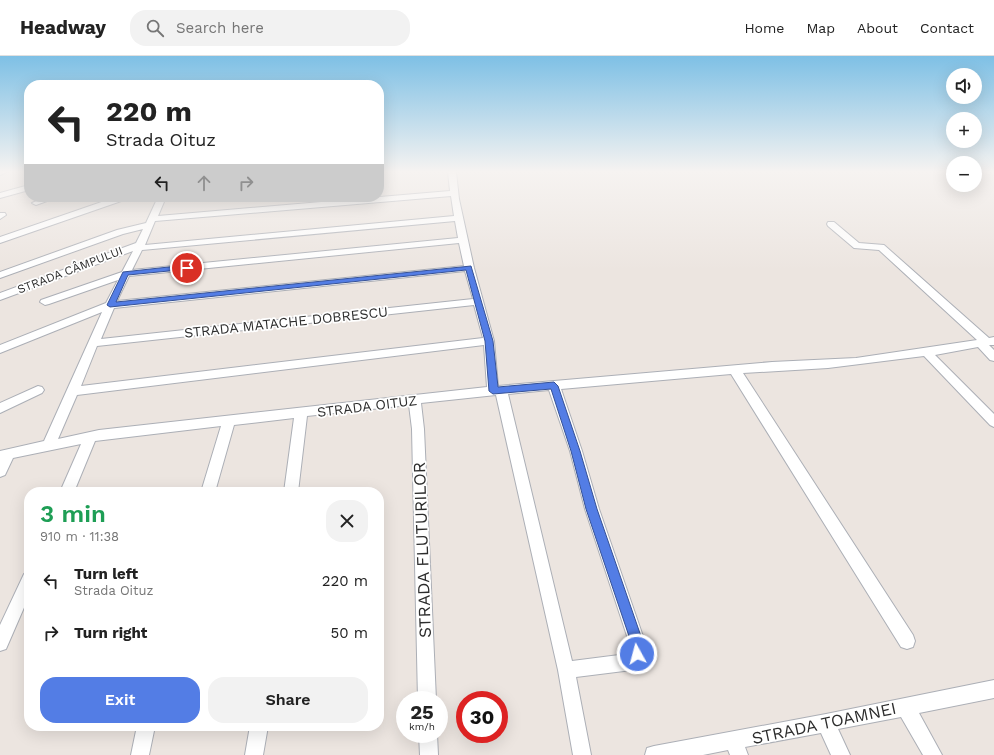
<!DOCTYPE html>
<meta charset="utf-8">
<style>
body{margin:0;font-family:"Work Sans",sans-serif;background:#f2f2f2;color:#222;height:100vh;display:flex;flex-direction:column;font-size:15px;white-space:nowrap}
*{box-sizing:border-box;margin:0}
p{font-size:13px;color:#767676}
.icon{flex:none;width:22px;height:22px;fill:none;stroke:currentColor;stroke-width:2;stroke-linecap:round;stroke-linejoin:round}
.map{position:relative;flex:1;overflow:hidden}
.side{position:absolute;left:24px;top:431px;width:360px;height:244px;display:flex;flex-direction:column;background:#fff;border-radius:16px;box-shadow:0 4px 16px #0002}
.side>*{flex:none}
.guide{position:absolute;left:24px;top:24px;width:360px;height:122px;border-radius:16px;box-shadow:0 4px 16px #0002;background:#fff;color:#222;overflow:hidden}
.controls{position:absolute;left:946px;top:12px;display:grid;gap:8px}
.controls a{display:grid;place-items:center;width:36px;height:36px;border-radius:50%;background:#fff;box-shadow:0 4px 16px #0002;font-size:20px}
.speed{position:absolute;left:396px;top:635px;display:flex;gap:8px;font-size:20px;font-weight:700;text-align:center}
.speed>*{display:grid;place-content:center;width:52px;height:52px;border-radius:50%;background:#fff;box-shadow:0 4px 16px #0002;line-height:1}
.speed small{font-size:10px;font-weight:400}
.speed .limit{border:6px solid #d22;background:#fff;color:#111}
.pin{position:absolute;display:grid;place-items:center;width:34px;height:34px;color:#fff;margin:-17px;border:2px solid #fff;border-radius:50%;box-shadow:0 1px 4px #0007}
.me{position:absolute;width:44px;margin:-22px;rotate:353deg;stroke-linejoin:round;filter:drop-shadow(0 0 3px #0008)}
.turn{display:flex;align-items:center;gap:14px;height:84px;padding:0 16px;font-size:18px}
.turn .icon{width:52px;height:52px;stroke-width:2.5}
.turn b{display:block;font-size:28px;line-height:34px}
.lanes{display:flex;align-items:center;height:38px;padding:0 16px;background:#0003;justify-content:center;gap:20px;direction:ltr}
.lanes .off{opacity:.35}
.round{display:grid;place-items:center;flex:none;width:42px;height:42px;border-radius:16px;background:#f2f2f2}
.overview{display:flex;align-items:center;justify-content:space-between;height:68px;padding:0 16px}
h1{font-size:24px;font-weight:600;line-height:30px;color:#1e9e55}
.action{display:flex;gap:8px;margin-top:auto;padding:8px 16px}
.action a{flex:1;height:46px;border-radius:16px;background:#537de5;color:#fff;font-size:16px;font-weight:600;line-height:46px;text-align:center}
.action a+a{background:#f2f2f2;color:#222}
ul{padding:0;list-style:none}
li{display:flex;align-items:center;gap:12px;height:52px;padding:0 16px}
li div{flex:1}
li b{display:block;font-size:15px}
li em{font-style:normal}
header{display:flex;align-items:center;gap:24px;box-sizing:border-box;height:56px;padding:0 20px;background:#fff;border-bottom:1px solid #e0e0e0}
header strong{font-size:19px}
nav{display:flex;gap:22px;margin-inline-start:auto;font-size:14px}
.search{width:280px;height:36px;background:#f2f2f2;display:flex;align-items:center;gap:10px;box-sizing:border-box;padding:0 14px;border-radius:16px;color:#767676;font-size:15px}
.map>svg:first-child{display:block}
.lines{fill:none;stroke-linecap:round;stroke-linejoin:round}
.minor-casing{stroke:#acafb6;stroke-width:2}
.minor{fill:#fff;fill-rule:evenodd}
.route{fill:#537de5;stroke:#365195}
.labels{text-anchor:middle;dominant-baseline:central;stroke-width:3.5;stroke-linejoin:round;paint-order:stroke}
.far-street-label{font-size:12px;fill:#2c2c2c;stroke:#fff}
.street-label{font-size:14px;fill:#2c2c2c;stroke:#fff}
.near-street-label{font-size:17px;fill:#2c2c2c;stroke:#fff}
</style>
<header>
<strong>Headway</strong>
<div class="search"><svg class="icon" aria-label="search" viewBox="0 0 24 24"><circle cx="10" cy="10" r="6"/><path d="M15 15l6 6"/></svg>Search here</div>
<nav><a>Home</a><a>Map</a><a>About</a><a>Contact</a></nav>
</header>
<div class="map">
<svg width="994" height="699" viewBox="0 0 994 699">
<rect width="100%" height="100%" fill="#ece5e0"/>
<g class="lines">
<defs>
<path id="minor" d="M0 116H7L0 119Z
M448 116H456L459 143 474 212 494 285 498 330 772 306 856 302 977 284 879 194 854 192 828 170 827 168 828 166H834L859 187 884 189 989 282 994 281V289H989L994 294V305L990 304 978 291 935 299 994 358V371L990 369 924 300 828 312 743 317 913 579 915 585 913 591 907 593 901 591 731 318 561 333 582 395 599 453 646 589C645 600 643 610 632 614L576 621 591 699H573L558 614 496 339 421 347 424 373 436 644H418L412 373 409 349 307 360 298 436H284L294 362 234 369 215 436H201L221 370 95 385 74 436H60L81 388 13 402 5 419 0 421V395L44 385 102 256 0 297V289L106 247 118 224 49 248 45 249 40 246 41 244 122 216 133 195 0 244V237L136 187 143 173 123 178 0 222V216L117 174 146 167 158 141H166L158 160 450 135ZM451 140 454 160 145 189 155 165ZM455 165 458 182 132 214 142 194ZM459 187 464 210 117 245 129 220ZM465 215 473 243 101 283 114 252ZM474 249 483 282 81 330 97 290ZM484 289 487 331 99 374 58 383 77 339ZM549 334 570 395 585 453 630 589 627 598 572 605 508 338Z
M29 129V134L0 142V137Z
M46 141H58L36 149 32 147Z
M116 141H128L127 143 0 187V181Z
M0 157H5L6 159 0 163Z
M38 330 42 331 44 334 42 337 0 357V347Z
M29 516V540L6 593 0 595V569L24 518Z
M994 624V642L919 657 942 699H923L901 661 838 673 850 699H831L821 677 745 691 748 699H730L728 694 703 699H645L647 692 654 690 826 658Z
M137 670H155L149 699H131Z
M250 670H268L263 699H245Z
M419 678H437L438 699H420Z"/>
</defs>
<use href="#minor" class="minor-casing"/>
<use href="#minor" class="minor"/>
</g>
<linearGradient id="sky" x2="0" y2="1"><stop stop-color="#7ec0e5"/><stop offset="0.54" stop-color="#f6f3f1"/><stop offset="1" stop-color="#f6f3f1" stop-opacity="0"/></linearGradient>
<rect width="994" height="214" fill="url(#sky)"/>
<path class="route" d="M187 209 190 212 189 213 128 219 116 246 471 210 493 285 498 331 554 326 558 330 580 395 597 453 644 589 641 603 637 605 632 603 631 598 632 589 586 453 571 395 551 333 493 338 489 335 485 285 466 214 110 251 107 249 123 216Z"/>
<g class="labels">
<g class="far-street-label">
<text transform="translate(70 214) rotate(-21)">STRADA CÂMPULUI</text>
</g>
<g class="street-label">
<text transform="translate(286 266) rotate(-6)">STRADA MATACHE DOBRESCU</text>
<text transform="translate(367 350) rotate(-7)">STRADA OITUZ</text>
</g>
<g class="near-street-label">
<text transform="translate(422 494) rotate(-92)">STRADA FLUTURILOR</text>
<text transform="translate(824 667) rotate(-12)">STRADA TOAMNEI</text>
</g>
</g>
</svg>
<div class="controls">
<a><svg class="icon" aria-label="sound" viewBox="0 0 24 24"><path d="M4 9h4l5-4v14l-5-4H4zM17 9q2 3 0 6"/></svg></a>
<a>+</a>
<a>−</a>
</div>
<div class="speed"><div>25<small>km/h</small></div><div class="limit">30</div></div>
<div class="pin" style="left:187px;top:212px;background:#d93025"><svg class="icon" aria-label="arrive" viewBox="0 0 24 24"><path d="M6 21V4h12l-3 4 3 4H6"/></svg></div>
<svg class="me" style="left:637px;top:598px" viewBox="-20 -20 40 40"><circle r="17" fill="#537de5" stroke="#fff" stroke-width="3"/><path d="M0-11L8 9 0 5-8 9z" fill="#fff"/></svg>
<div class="guide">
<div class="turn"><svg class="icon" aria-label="left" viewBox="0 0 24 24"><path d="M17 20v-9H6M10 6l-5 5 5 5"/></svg><div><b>220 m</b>Strada Oituz</div></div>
<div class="lanes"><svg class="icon" aria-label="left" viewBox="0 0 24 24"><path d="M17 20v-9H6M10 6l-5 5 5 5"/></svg><svg class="icon off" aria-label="ahead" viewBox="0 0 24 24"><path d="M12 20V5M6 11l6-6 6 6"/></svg><svg class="icon off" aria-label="right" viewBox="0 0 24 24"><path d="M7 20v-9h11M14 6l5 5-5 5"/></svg></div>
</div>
<section class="side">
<div class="overview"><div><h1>3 min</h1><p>910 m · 11:38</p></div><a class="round"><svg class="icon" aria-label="close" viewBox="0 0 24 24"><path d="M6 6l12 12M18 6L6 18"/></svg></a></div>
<ul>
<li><svg class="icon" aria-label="left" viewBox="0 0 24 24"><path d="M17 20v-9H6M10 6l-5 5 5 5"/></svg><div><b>Turn left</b><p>Strada Oituz</p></div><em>220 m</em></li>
<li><svg class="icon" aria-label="right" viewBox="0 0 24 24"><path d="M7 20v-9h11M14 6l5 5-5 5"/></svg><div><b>Turn right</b></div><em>50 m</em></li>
</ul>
<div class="action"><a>Exit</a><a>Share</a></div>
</section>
</div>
